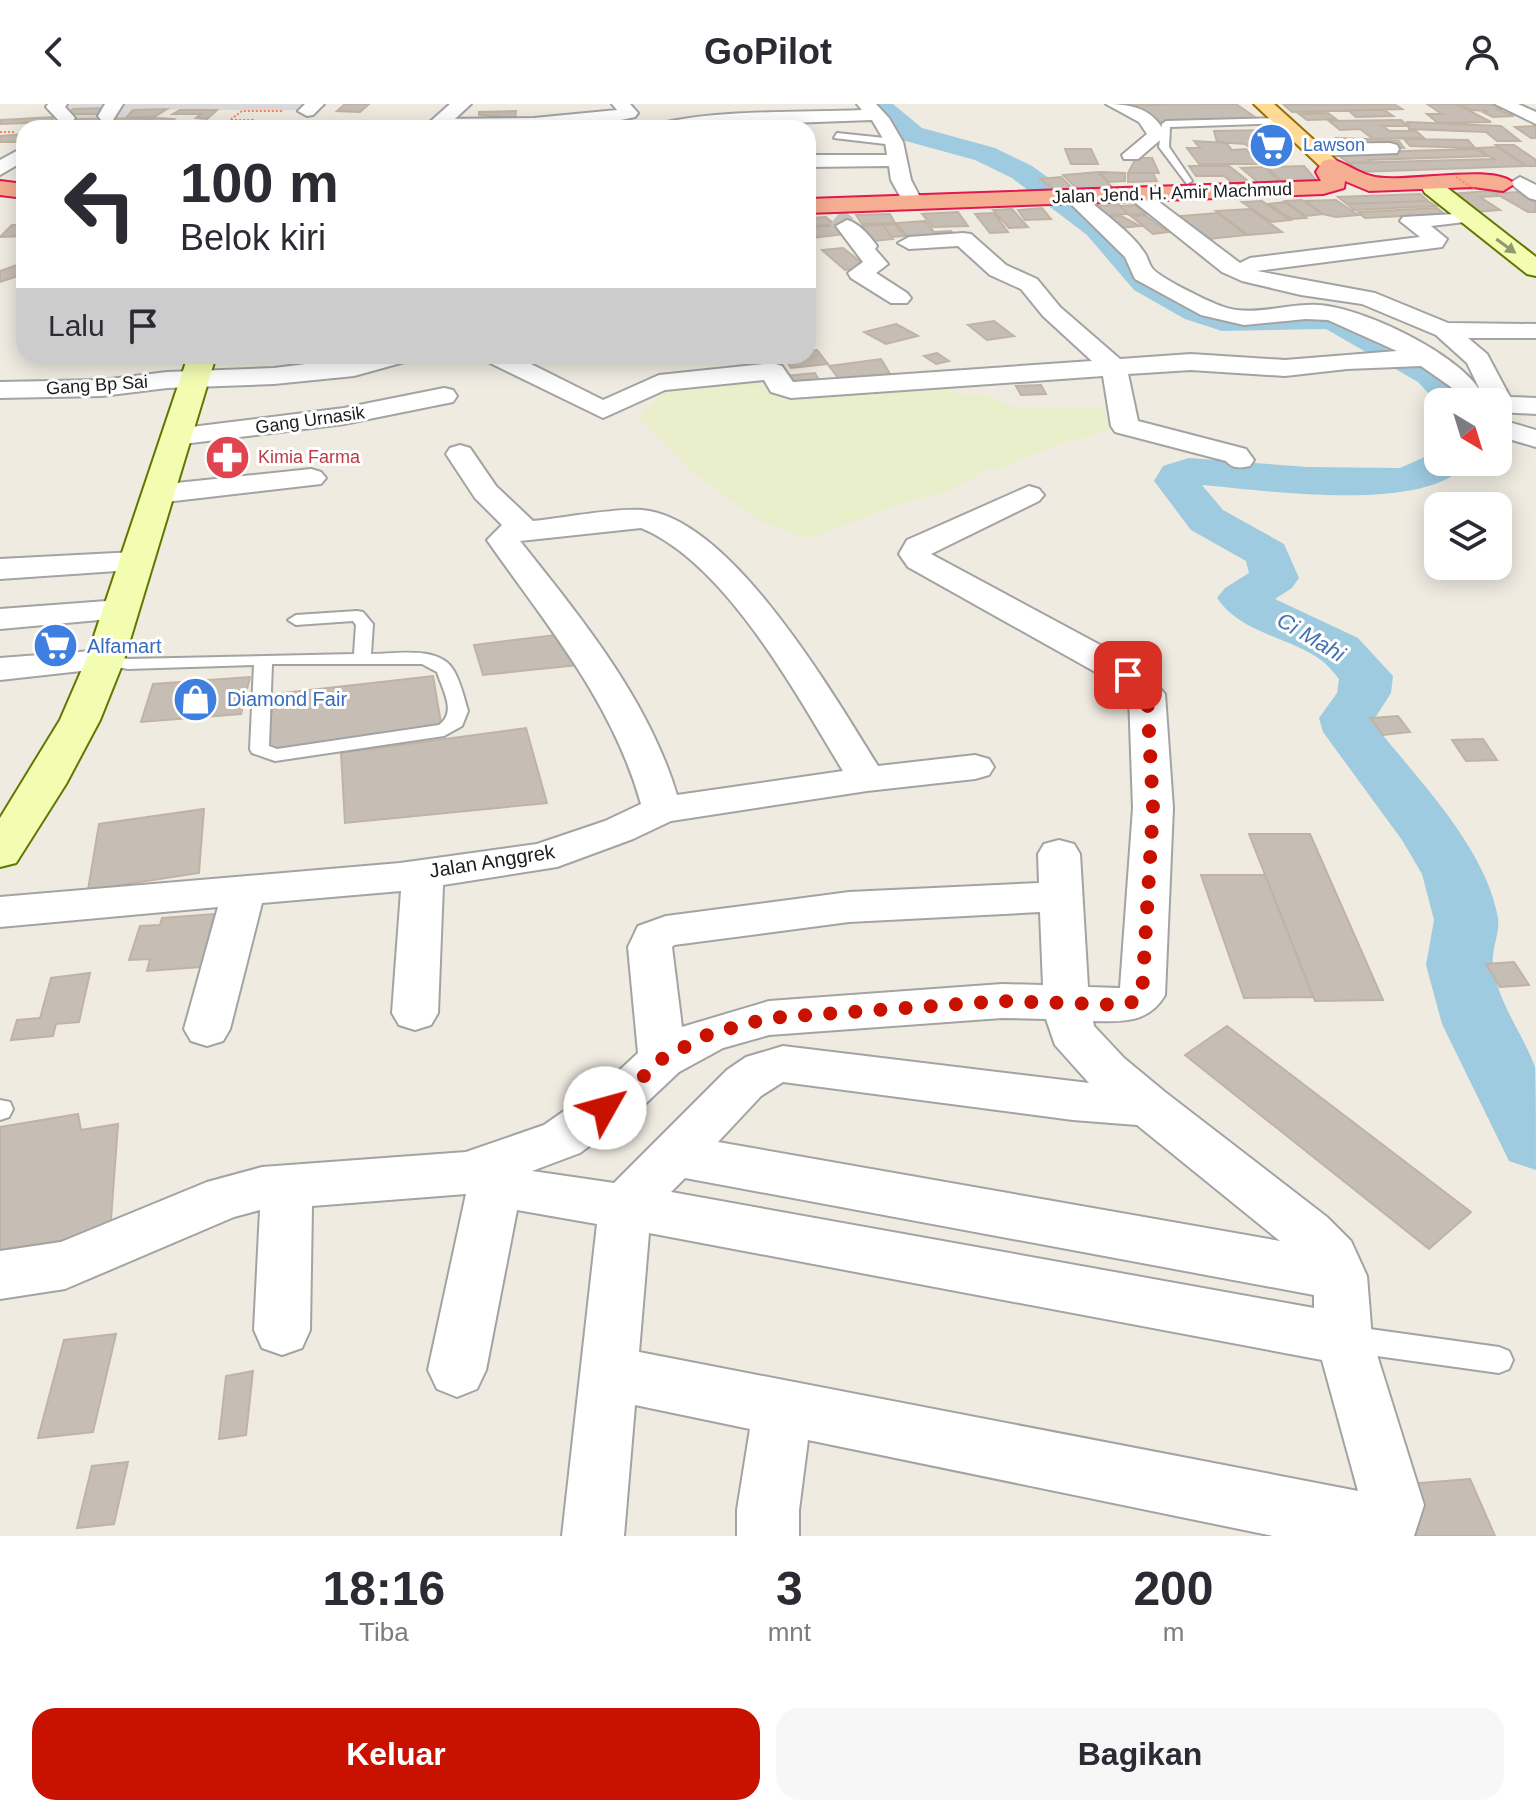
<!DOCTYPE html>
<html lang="id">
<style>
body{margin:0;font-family:Helvetica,sans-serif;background:#f7f7f7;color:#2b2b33;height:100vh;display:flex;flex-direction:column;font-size:30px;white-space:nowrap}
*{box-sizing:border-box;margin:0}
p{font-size:26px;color:#7c7c81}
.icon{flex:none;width:44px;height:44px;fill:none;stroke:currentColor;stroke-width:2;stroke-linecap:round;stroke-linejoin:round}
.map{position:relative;height:1432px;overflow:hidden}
.drawer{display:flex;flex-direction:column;background:#fff;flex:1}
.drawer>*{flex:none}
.guide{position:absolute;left:16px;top:16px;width:800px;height:244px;border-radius:24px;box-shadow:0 4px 20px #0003;background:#fff;color:#2b2b33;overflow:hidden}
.needle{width:52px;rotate:142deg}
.tools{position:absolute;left:1424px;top:284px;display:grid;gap:16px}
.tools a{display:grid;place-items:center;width:88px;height:88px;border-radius:16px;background:#fff;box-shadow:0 4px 20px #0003;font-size:40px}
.pin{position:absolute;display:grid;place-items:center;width:68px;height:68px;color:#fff;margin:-34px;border-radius:16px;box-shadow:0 4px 12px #0006}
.me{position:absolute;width:88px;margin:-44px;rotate:52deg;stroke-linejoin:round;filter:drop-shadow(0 0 6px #0008)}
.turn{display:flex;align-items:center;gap:28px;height:168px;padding:0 32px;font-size:36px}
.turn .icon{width:104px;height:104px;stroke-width:2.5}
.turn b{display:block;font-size:56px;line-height:68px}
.then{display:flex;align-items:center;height:76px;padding:0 32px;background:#0003;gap:16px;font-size:30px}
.eta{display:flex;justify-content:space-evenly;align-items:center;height:136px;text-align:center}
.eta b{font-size:48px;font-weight:700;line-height:56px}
.cta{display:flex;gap:16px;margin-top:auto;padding:16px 32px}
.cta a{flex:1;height:92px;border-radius:24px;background:#c91100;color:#fff;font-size:32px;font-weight:700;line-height:92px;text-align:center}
.cta a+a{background:#f7f7f7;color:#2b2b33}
header{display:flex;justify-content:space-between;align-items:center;height:104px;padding:0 32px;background:#fff;font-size:36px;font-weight:700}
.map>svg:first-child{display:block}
.residential{fill:#dbd9d9}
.farmland{fill:#e9efcb}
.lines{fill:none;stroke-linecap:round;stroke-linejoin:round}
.river{fill:#9ecbdf;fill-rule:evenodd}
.building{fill:#c6beb4;stroke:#c1b3a3;stroke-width:2}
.minor-tunnel{stroke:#c5c2ba;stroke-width:20;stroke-dasharray:20 10;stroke-linecap:butt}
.service-casing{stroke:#a3a3a3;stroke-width:4}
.minor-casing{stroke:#a3a3a3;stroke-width:4}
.tertiary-casing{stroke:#a3a3a3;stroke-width:4}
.secondary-casing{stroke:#607700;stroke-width:4}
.primary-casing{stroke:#957000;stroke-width:4}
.trunk-casing{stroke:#e2194d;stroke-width:4}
.path{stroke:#ff7f62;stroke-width:2;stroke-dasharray:2 2;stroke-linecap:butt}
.service{fill:#fff;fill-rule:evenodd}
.minor{fill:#fff;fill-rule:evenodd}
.tertiary{fill:#fff;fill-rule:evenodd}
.secondary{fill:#f3fdb1;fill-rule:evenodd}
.primary{fill:#ffda96;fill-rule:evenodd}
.trunk{fill:#f5ae92;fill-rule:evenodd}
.path-bridge{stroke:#ff7f62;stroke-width:2;stroke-dasharray:2 2;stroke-linecap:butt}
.oneway{fill:#92986e}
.route{stroke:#c91100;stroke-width:14;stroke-dasharray:0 25.2}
.labels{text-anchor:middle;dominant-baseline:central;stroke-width:6;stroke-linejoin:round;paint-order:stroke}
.far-shop-label{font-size:18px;fill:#366cbe;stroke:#fff;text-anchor:start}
.far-street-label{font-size:18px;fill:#1c1c1c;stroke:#fff}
.far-health-label{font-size:18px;fill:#be3a42;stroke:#fff;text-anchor:start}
.shop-label{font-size:20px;fill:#366cbe;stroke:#fff;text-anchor:start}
.street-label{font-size:20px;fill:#1c1c1c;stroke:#fff}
.water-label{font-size:22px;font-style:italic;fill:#4471b1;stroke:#fff}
</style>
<header><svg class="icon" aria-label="back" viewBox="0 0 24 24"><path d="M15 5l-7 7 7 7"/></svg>GoPilot<svg class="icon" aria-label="person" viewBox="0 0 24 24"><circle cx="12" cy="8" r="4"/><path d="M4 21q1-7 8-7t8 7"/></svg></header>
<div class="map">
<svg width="1536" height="1432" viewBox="0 0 1536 1432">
<rect width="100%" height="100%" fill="#efebe1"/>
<path class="residential" d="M61 0H314L306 6H168L154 14 71 15Z"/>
<path class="farmland" d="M758 273 780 294 950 278 955 290 984 291 1017 304H1103L1112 325 1060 340 1000 365 990 364 949 387 903 399 808 435 759 417 690 366 638 313 669 283Z"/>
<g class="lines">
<path class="river" d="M865 0H893L922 24 995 44 1032 62 1109 117 1158 172 1226 205 1332 203 1345 206 1446 262 1478 298 1438 300 1418 278 1326 225 1222 227 1185 215 1134 186 1087 131 1012 74 975 56 902 36Z
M1438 347V358H1467C1431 411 1262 386 1202 381L1223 406 1284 440 1299 474 1292 484 1275 495 1358 534 1393 572 1391 589 1375 614 1378 625C1421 679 1486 745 1498 814 1500 829 1491 846 1493 862 1498 899 1523 930 1535 963 1536 979 1536 1045 1536 1066L1509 1057 1442 920 1426 861 1434 816 1422 770 1402 736 1323 628 1319 614 1337 589 1339 575C1334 569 1328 561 1321 556 1288 532 1242 530 1217 494L1225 484 1249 469 1246 457 1191 426 1154 377 1163 362 1189 354 1308 363 1400 364Z"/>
</g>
<path class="building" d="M369 0 360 8 337 7 345 0Z
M1236 0 1258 15 1157 18 1131 1Z
M1394 0 1402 5 1292 8 1284 1Z
M1427 0H1456L1491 18 1438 19 1427 10H1442Z
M1458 0 1495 1 1504 5H1496L1514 12 1493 13 1481 7H1488L1472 6Z
M103 4 98 10H68L73 5Z
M167 5 154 13 126 14 133 6Z
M180 6H217L207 15 196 14 201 10H173Z
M1348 6H1384L1393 12 1356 13Z
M516 7 515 14 479 11V8Z
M1328 9 1336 15 1307 16 1299 10Z
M54 13 52 18 0 20V16Z
M71 15 148 14V15L138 21 63 22Z
M148 15 156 14 174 15 161 24H134Z
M1401 16 1408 22H1382L1390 27H1416L1424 34 1373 35 1360 25 1340 26 1329 17Z
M1407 18 1501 22 1520 37H1497L1486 28 1409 25Z
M1536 22V34H1531L1515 23Z
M1268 26 1286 44 1252 45 1245 40 1217 38 1214 27Z
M24 30V38H0V32Z
M1336 34 1398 36 1404 44 1341 42Z
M1404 35 1468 36 1475 44 1410 42Z
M1194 37 1226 39 1232 46 1246 45 1258 60H1199L1187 44H1200Z
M1496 41H1514L1536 56V62H1526Z
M1497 43 1526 62 1359 68 1349 59 1494 55 1477 44Z
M1065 45H1091L1098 60H1071Z
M1476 45 1487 52 1368 56 1372 59H1349L1335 49Z
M1136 54H1152L1159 69H1128Z
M1189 62H1229L1252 80H1234L1224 72H1196Z
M1304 62 1316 76 1285 80 1267 63Z
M1264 63 1280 78 1259 79 1241 64Z
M1098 68 1113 84 1077 85 1063 71Z
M1100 68 1125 69V77L1108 78Z
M1128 69H1153L1157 77 1128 78Z
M1061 73 1076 88H1058L1040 75Z
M1491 87 1499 92 1480 93 1500 106 1475 108 1448 90Z
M1520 88 1536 98V108H1528L1495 89Z
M1420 90 1428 97 1347 100 1338 93Z
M1302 96 1323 110 1306 112 1285 97Z
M1336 96 1358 111 1336 113 1323 110 1306 97Z
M1262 97 1290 116 1272 118 1242 98Z
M1428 97 1436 102 1354 106 1347 100Z
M1285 98 1306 114 1292 115 1268 100Z
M1119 101 1128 110 1095 112 1089 102Z
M1135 101 1146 110 1129 111 1120 102Z
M1042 104 1051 115 1025 116 1018 106Z
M1437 104 1444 110 1365 114 1358 108Z
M1012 105 1028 123 1009 124 993 106Z
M1250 105 1282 128 1248 131 1216 107Z
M958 108 968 122 933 123 922 110Z
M994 109 1008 128 990 129 975 110Z
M1218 109 1246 131 1200 136 1168 113Z
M890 110 895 119 862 120 856 111Z
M1145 111 1168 128 1153 130 1131 112Z
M1121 112 1140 122 1108 125 1095 114Z
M826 113 834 120 808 123V117H812L810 114Z
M925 117 934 128 951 127 955 132 910 135 896 119Z
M895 120 905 132 892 133 883 121Z
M12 121H24V132L0 133Z
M836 121 845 130 812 134 808 130V124Z
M883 121 893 135 873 137 862 122Z
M843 144 867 163 845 166 822 146Z
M24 155V170L0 178V167L20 160Z
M994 217 1014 232 987 236 968 221Z
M896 220 918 232 886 240 864 228Z
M817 246 828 260 791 264 783 252H808V247Z
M937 249 949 257 936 260 924 252Z
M881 255 893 275 843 280 829 262Z
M815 269 820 278 787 281 783 272Z
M1041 281 1046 290 1021 291 1016 282Z
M572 529 578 561 483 571 474 541Z
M433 572 442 625 265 646 275 590Z
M250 573 241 610 141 618 153 580Z
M1398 612 1410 628 1383 631 1370 614Z
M526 624 547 699 345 719 341 649Z
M1483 635 1497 656 1466 657 1452 636Z
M204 705 199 769 88 786 99 720Z
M1249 730H1310L1383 896 1315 897Z
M1201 771H1265L1313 893 1244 894Z
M214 810 201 863 147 867 150 855 129 856 140 822 160 821 162 814Z
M1514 858 1529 881 1500 883 1486 860Z
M90 869 79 918 56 920 53 932 11 936 17 916 40 914 51 874Z
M1227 922 1471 1108 1429 1145 1185 951Z
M78 1010 81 1026 118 1020 110 1129 0 1146V1023Z
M116 1230 93 1328 38 1334 64 1236Z
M253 1267 246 1331 219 1335 226 1272Z
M128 1358 114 1420 77 1424 92 1362Z
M1470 1375 1495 1432H1413L1406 1414 1422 1413 1408 1380Z"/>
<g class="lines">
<path class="minor-tunnel" d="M836 113 847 122"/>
<defs>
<path id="service" d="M1282 14 1285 19 1170 23 1169 43 1192 77 1187 80 1159 43 1162 20 1166 17Z
M837 29 894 35 899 38 894 41 834 34Z
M357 507 363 508 373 520 371 550C394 550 437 542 452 564 460 575 464 594 468 607L462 622 444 632 275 657 252 649 250 645 254 561 128 565 99 560 96 556 105 551 128 555 354 550 356 521 353 517 296 521 288 516 296 511ZM272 560H422L437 568C443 587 457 608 439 621L277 645 269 642Z
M0 996 10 998 13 1005 9 1013 0 1016Z
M1348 1222 1499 1243 1509 1247 1513 1256 1509 1265 1499 1269 1348 1248 1338 1244 1334 1235 1338 1226Z"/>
<path id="minor" d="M48 0H67L65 3 75 14 72 18H60L46 3Z
M105 0H123L113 16H101L98 12Z
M305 0H324L313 11 307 12 298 7Z
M612 0H630L638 9 635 13C569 29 499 24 432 24L428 20 437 15 534 14 617 6Z
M857 0H876L889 14 903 38 911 76 923 99 920 103H906L891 76 889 62 808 63V51H887L885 38 872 16 655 24 658 20C718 5 798 9 862 6Z
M1106 0C1133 0 1154 5 1166 31L1138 55H1124L1122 51 1147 30 1139 18Z
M1495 0H1518L1536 8V20Z
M1390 39 1397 41 1399 45 1397 49 1314 52 1305 46 1314 40Z
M24 43V57L0 71V56Z
M1520 73 1536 81V96L1529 94 1510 79Z
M1144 90 1151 92 1240 159 1250 154 1420 133 1400 117 1403 113 1473 109 1476 113 1473 117 1431 122 1447 135 1442 143 1257 167 1375 189 1448 219 1536 220V234H1468L1487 250 1510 293 1536 294V310L1498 308V298H1486L1483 293 1485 298H1459L1451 283 1421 262 1347 265 1285 272 1191 266 1128 270 1138 317 1246 345 1254 356 1250 362C1240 364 1233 365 1226 357L1115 328 1111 322 1103 272 791 294 771 288 764 276 665 286 603 314 486 257 482 252H515L603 296 659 271 773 259 782 262 793 278 1092 257 1043 212 1021 185 990 171 958 142 909 145 898 139 909 133 963 129 971 130 1006 161 1037 175 1060 203 1120 255 1191 250 1285 256 1397 247 1328 216 1306 215 1244 221 1201 211 1135 175 1125 153 1069 98 1079 92 1086 94C1104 110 1130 127 1144 148 1148 153 1148 159 1152 164 1158 173 1209 198 1221 202 1252 214 1286 199 1318 201 1362 203 1459 250 1481 288L1467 259 1436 231 1362 200 1301 191 1242 177 1222 168 1137 100 1134 96Z
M847 116C859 119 870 132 877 142L875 145 888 160 876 169 907 189 911 194 907 199H891L851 174 848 169 863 158 836 122Z
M370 252H412L408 257 354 272 274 280 167 284 102 292 0 294V278L102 276 167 268 274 264Z
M444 284 453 286 457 292 453 298 344 320 175 341 165 339 161 333 165 327 175 325 344 304Z
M1498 315 1536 326V343L1498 332Z
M460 341 470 344 496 382 533 417C563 414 614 404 642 406 731 413 834 592 878 662L975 651 989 655 994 663 989 671 975 675 867 687 671 717 633 735 557 763 443 781 438 909 431 921 415 926 399 921 392 909 401 787 262 799 230 925 223 937 207 942 191 937 184 925 218 803 0 823V793L400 759 537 740 605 717 641 700C612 597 547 522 487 436L502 421 475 394 446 350 450 344ZM641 424C726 459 796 590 843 667L677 691C648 595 582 515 520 437Z
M311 365 321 368 326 374 321 380 157 399 147 396 142 390 147 384 157 381Z
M1029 382 1039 385 1044 391 1039 397 931 450 1141 563 1165 590 1173 704 1165 891C1149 919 1122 918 1093 917L1094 922 1124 954 1165 988 1327 1113 1351 1137 1367 1172 1372 1235 1424 1401 1414 1432H1273L808 1336 799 1406V1432H737V1406L750 1325 635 1301 624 1432H562L597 1120 517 1106 486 1266 477 1285 457 1293 437 1285 428 1266 466 1090 312 1102 310 1226 302 1244 282 1251 262 1244 254 1226 260 1106 234 1113 65 1185 0 1195V1147L61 1138 207 1078 262 1063 466 1048 544 1021 610 975 638 949 628 843 638 822 666 812 849 788 1039 779 1038 750 1044 740 1059 736 1074 740 1080 750 1088 883 1120 884 1133 704 1129 592 1115 579 908 463 899 450 907 436ZM1040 808 1043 881 1002 880 769 897 682 923 672 843 674 841 849 818ZM1002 914 1046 915 1055 941 1089 979 783 942 746 953 727 966 614 1079 532 1067 580 1049 644 1001 679 968 723 944 769 931ZM783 978 1073 1016 1137 1021 1280 1137 718 1038 761 992ZM685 1074 1314 1191V1204L671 1088ZM649 1129 1322 1256 1358 1387 639 1248Z
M135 448 146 451 151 458 146 465 0 475V455Z
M120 496 132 499 137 506 132 513 0 525V505Z
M105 546 117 549 122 556 117 563 0 576V554Z"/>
<path id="tertiary" d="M450 0H471L445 24H423Z"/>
<path id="secondary" d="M1433 77 1441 79 1536 153V172L1527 170 1425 89 1422 84 1425 79Z
M188 252H216L124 556 100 616 66 680 16 759 0 763V714L60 616 86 556Z"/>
<path id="primary" d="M1254 0H1274L1337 57 1341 61 1337 65H1323Z"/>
<path id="trunk" d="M1330 55C1345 58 1356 68 1371 72 1399 81 1496 58 1514 80L1503 87 1473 83 1369 87 1345 77 1344 84 1323 90 808 109V95L1321 77 1316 68 1323 57Z
M0 77 24 80V94L0 91Z"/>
</defs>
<use href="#service" class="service-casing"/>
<use href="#minor" class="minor-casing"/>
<use href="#tertiary" class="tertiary-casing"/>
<use href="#secondary" class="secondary-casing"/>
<use href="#primary" class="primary-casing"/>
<use href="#trunk" class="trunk-casing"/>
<path class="path" d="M239 24 253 16H230L242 7H284
M0 28H15"/>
<use href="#service" class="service"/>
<use href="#minor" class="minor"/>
<use href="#tertiary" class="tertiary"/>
<use href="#secondary" class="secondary"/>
<use href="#primary" class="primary"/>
<use href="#trunk" class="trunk"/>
<path class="path-bridge" d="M1456 73 1474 85"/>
</g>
<defs><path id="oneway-solid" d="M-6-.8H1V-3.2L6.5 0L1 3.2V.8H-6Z" transform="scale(2)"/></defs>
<use class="oneway" href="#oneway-solid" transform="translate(1506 142) rotate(36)"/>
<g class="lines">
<path class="route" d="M605 1004 627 988 662 955 709 930 769 914 1002 897 1124 901 1135 897 1142 891 1153 704 1147 590 1128 571"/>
</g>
<defs>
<symbol id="supermarket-disc" viewBox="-11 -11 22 22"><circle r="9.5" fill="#3f7fe0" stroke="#fff"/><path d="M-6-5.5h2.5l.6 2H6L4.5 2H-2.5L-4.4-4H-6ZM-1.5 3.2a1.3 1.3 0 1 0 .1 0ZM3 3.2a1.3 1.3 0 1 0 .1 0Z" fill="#fff"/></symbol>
<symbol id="pharmacy-disc" viewBox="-11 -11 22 22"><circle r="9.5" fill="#e0444e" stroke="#fff"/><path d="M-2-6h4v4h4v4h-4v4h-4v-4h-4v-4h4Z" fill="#fff"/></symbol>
<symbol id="shop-disc" viewBox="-11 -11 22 22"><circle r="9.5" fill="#3f7fe0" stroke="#fff"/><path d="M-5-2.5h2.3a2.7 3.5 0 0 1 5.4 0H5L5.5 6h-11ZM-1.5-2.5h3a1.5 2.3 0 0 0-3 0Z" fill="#fff"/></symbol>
</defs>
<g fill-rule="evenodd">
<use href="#supermarket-disc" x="1246" y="16" width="51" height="51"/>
<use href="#pharmacy-disc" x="202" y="328" width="51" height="51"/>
<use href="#supermarket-disc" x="30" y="516" width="51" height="51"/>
<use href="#shop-disc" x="170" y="570" width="51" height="51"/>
</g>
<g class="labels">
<g class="far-shop-label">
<text x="1303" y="41">Lawson</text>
</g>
<g class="far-street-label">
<text transform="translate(1172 89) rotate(-2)">Jalan Jend. H. Amir Machmud</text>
<text transform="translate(97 281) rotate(-4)">Gang Bp Sai</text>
<text transform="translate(310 316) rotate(-8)">Gang Urnasik</text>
</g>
<g class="far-health-label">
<text x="258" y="353">Kimia Farma</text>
</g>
<g class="shop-label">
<text x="87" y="542">Alfamart</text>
<text x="227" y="595">Diamond Fair</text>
</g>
<g class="street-label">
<text transform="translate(492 757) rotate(-9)">Jalan Anggrek</text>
</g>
<g class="water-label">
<text transform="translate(1311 533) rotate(31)">Ci Mahi</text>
</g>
</g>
</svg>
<div class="tools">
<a><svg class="needle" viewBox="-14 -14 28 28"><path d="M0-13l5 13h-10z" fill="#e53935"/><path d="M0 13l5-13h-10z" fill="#7c7c81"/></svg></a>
<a><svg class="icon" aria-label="layers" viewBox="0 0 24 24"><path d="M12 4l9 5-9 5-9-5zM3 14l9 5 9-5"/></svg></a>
</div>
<div class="pin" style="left:1128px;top:571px;background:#d93025"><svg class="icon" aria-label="arrive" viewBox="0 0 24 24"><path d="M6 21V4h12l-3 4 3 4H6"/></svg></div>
<svg class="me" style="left:605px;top:1004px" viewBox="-20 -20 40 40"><circle r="19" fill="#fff"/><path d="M0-13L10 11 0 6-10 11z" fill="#c91100"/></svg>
<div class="guide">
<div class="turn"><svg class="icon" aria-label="left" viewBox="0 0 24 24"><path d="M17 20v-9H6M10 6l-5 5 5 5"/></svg><div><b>100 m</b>Belok kiri</div></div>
<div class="then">Lalu<svg class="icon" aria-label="arrive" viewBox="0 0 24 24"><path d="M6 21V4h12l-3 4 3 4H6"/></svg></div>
</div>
</div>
<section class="drawer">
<div class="eta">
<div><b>18:16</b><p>Tiba</p></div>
<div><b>3</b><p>mnt</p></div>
<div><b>200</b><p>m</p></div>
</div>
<div class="cta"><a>Keluar</a><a>Bagikan</a></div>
</section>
